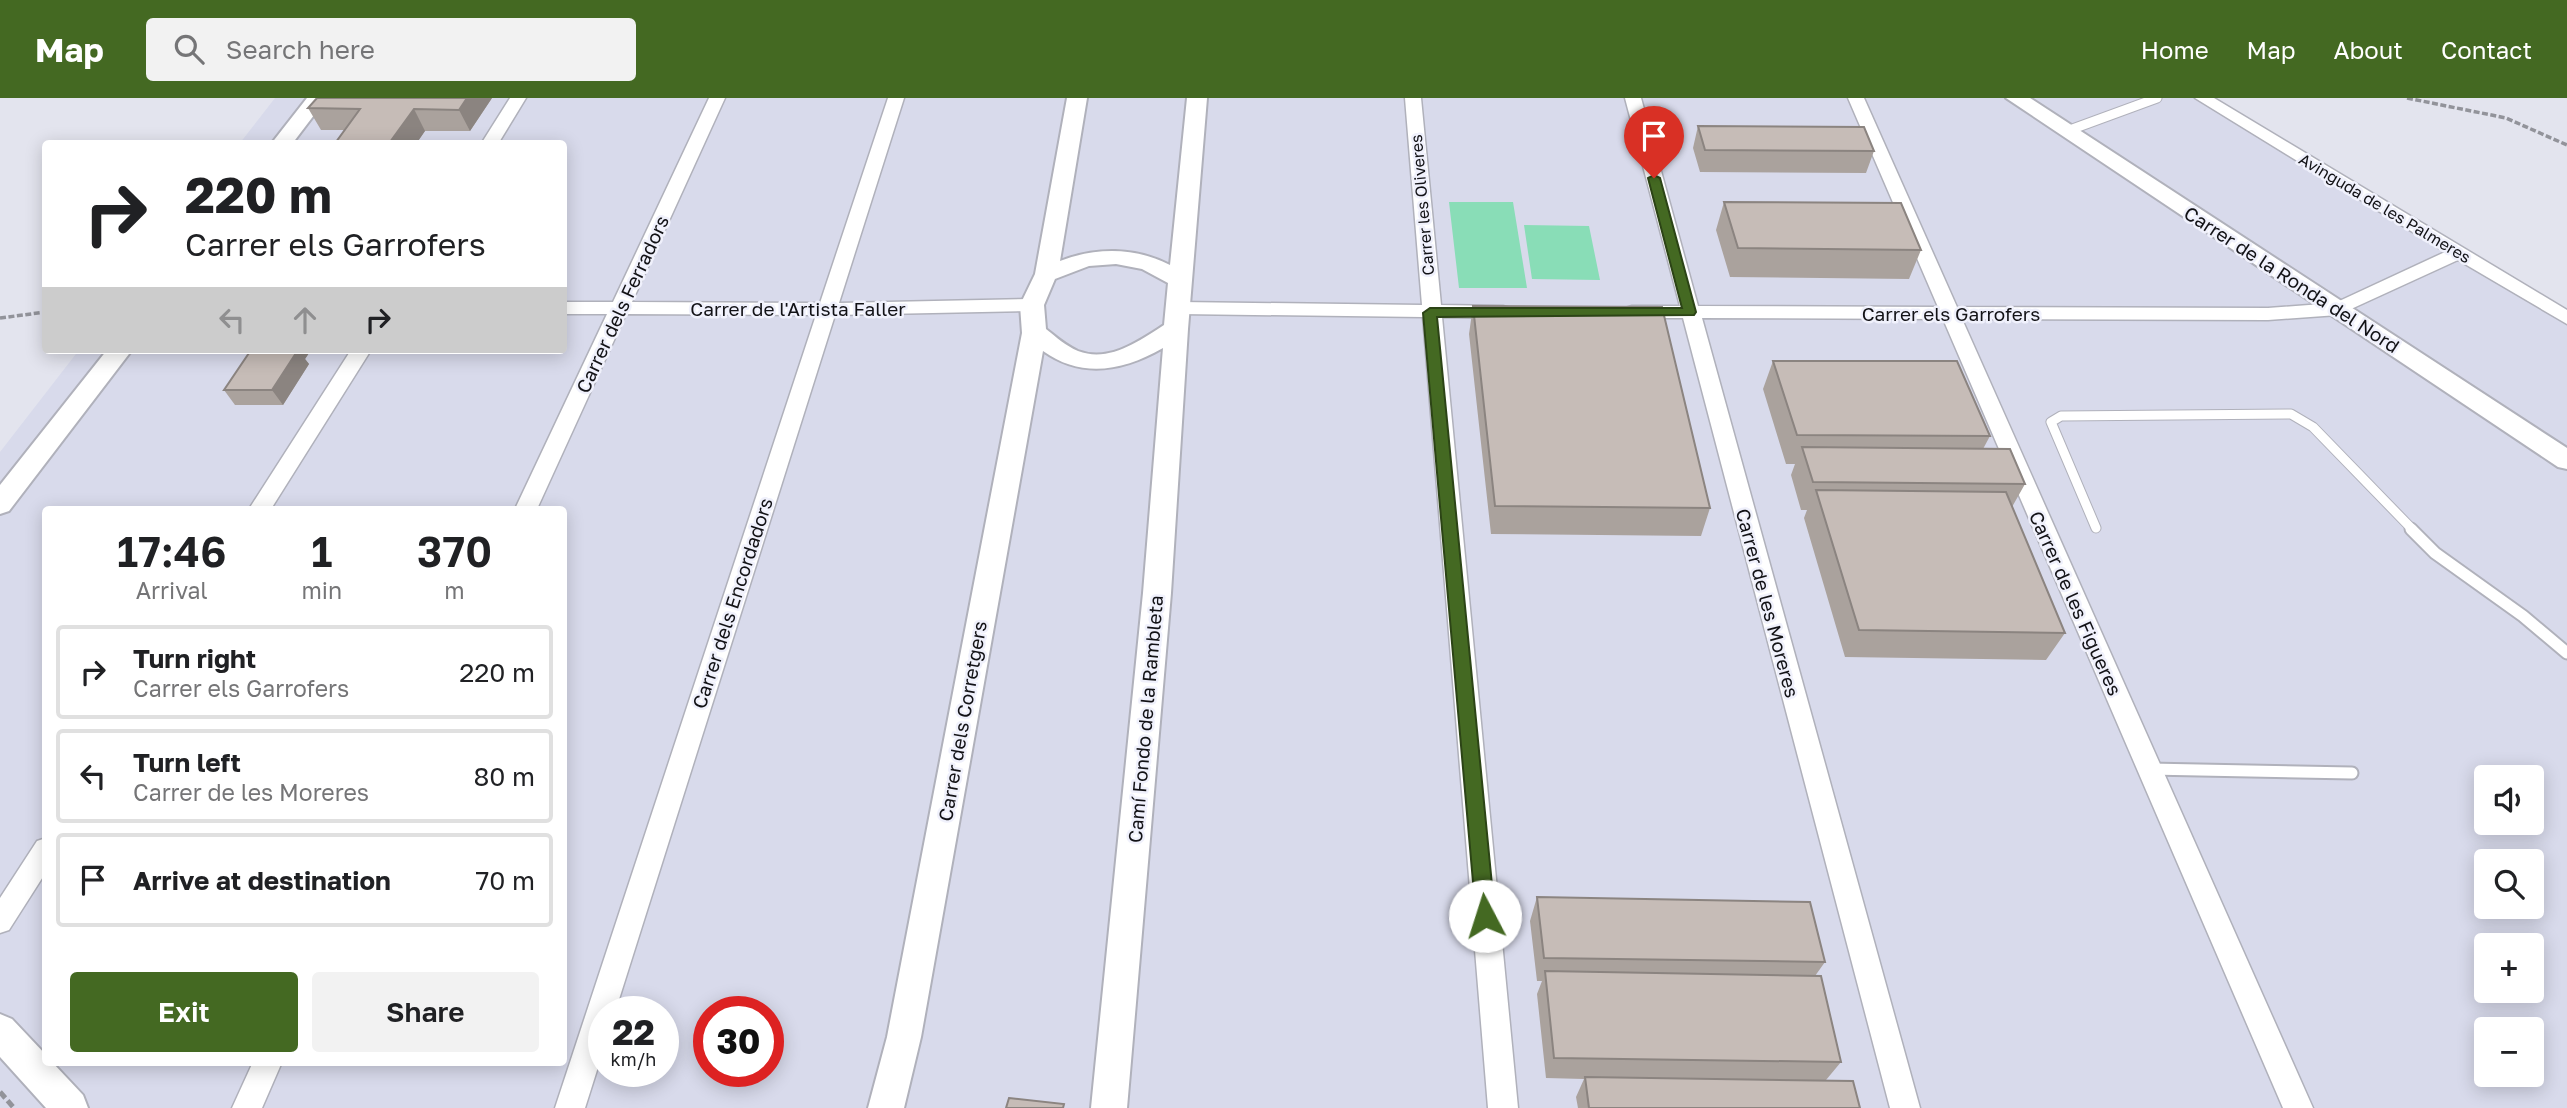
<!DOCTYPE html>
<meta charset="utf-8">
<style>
body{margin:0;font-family:"Golos Text",sans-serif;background:#f2f2f2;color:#202124;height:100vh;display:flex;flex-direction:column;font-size:26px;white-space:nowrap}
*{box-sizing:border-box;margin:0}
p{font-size:23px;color:#757577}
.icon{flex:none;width:38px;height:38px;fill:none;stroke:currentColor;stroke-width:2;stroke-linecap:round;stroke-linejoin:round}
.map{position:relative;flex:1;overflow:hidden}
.drawer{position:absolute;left:42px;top:408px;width:525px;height:560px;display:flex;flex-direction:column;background:#fff;border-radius:7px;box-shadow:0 4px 18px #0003}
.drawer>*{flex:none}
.banner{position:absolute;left:42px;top:42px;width:525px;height:214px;border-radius:7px;box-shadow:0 4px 18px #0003;background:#fff;color:#202124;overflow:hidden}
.tools{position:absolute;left:2474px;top:667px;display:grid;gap:14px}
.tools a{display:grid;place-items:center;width:70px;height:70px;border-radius:7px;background:#fff;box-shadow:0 4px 18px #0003;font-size:35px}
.speed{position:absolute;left:588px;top:898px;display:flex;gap:14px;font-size:35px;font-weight:700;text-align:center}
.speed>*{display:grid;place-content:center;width:91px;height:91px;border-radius:50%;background:#fff;box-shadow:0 4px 18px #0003;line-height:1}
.speed small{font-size:18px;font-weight:400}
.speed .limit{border:10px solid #d22;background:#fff;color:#111}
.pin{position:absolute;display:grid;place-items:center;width:60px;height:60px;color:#fff;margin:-72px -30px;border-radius:50% 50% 50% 0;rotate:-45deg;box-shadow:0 0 7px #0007}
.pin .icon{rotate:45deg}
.me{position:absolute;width:77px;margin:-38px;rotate:355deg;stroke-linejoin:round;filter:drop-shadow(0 0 5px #0008)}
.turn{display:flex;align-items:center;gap:24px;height:147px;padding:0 28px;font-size:32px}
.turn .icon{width:91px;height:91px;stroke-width:2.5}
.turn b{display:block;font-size:49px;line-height:60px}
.lanes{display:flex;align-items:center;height:66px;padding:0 28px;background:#0003;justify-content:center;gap:35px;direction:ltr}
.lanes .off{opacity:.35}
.eta{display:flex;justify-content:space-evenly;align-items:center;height:119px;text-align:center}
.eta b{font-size:42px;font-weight:600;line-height:49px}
.action{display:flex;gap:14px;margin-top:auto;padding:14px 28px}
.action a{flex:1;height:80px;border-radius:7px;background:#446922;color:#fff;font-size:28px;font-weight:600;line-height:80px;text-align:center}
.action a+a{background:#f2f2f2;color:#202124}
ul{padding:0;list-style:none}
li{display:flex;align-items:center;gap:21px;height:94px;margin:0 14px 10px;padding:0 14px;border:4px solid #e0e0e0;border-radius:7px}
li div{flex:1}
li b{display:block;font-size:26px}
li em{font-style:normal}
header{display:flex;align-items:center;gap:42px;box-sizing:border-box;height:98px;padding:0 35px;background:#446922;color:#fff}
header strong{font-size:33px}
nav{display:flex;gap:38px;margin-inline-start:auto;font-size:24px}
.search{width:490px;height:63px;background:#f2f2f2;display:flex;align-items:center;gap:18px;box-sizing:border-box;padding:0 24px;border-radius:7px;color:#757577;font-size:26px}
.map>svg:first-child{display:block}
.built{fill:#d8daeb;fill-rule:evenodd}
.green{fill:#89ddb7}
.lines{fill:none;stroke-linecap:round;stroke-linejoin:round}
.service-far1-casing{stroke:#b0b1bb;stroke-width:11}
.service-casing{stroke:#b0b1bb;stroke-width:15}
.minor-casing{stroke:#b0b1bb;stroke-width:3}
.tertiary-casing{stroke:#b0b1bb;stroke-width:4}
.path-far1{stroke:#92939a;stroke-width:3.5;stroke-dasharray:6 2.5;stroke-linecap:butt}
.path{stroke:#92939a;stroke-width:5;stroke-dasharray:8 3.5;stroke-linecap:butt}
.service-far1{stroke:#fff;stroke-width:9}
.service{stroke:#fff;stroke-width:11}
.minor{fill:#fff;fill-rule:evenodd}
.tertiary{fill:#fff;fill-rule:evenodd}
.wall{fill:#aaa29d}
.shaded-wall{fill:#8b8480}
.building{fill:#c6bcb7;stroke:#8b8480;stroke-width:2}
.route{fill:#446922;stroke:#2c4416;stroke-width:2}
.labels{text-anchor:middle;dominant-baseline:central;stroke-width:5;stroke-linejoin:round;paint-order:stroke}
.far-street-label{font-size:16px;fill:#121216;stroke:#f0f1fc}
.street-label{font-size:19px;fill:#121216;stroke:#f0f1fc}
</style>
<header>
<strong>Map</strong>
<div class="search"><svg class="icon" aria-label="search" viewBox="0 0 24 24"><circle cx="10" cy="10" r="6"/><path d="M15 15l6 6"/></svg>Search here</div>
<nav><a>Home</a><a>Map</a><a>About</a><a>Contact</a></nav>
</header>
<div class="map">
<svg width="2567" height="1010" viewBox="0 0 2567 1010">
<rect width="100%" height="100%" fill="#e3e4ee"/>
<path class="built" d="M275 0H2206L2567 216V1010H0V354L79 252H564V46L240 45ZM46 411H564V964H46ZM2487 679H2532V724H2487ZM2487 763H2532V808H2487ZM2487 847H2532V892H2487ZM604 914H663V973H604ZM709 914H768V973H709ZM2487 931H2532V976H2487Z"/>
<path class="green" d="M1449 104H1513L1527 190H1459Z
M1524 127 1589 128 1600 182 1532 181Z"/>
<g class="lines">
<defs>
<path id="service-far1" d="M2067 33 2157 0
M2096 430 2051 324 2061 318 2291 316 2313 329 2413 432"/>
<path id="service" d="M2411 431 2435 455 2523 518 2567 555
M2149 671 2352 675"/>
<path id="minor" d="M510 0H526L498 46H481Z
M709 0H725L632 204 820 205 888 0H904L839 205 1032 201 1039 203 1041 207 1039 211 1032 213 835 217 615 914H604V950L585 1010H555L816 217 626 216 537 411H515L607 216H564V204H613Z
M1405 0H1421L1441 207 1503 208 1510 210 1513 214 1510 218 1503 220 1442 219 1518 1010H1488L1423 219 1180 216 1173 214 1171 210 1173 206 1180 204 1422 207Z
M1625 0H1641L1698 208 1938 209 1848 0H1864L1957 209 2268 210 2335 205 2445 154 2195 0H2214L2567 212V226L2458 162 2338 217 2268 222 1962 221 2313 1010H2283L1943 221 1702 220 1920 1010H1890L1683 220H1632L1625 218 1622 214 1625 210 1632 208H1680Z
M351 252H371L271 411H249Z
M46 740V774L9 832 0 835V800L37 743Z
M253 964H282L262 1010H232Z"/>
<path id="tertiary" d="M307 0H327L292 46H271Z
M1067 0H1087L1060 163C1096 149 1135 149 1170 167L1187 0H1207L1188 231 1171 495 1127 1010H1091L1143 495 1163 250C1123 273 1082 281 1043 253L921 939 904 1010H868L887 939 1022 235 1020 207 1035 176ZM1116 166 1142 171 1168 185 1164 227C1139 243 1109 265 1078 253 1066 248 1056 239 1046 231L1044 207 1055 181 1089 168Z
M2006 0H2030L2567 350V371L2558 369Z
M107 252H132L9 413 0 416V387Z
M0 916 12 921 46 957V964H52L83 997 88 1010H46L0 959Z"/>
</defs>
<use href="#service-far1" class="service-far1-casing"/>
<use href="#service" class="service-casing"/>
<use href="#minor" class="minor-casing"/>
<use href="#tertiary" class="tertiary-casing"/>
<path class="path-far1" d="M2407 0 2506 20 2567 47
M0 220 46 214"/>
<path class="path" d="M0 994 14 1010"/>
<use href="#service-far1" class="service-far1"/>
<use href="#service" class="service"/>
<use href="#minor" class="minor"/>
<use href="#tertiary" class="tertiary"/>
</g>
<path class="wall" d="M492 0 470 33H425L416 46H337L336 44 344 32H321L308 10Z
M1698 28 1874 53 1866 75 1700 74 1693 50Z
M1724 104 1921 152 1909 181 1730 179 1716 132Z
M1473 208 1710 410 1701 438 1491 436 1469 236Z
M251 252H311L305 261 309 266 283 307H235L224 292Z
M1773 263 1990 338 1983 351 2025 386 2012 409 2065 535 2046 562 1845 559 1804 420 1807 412H1801L1791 377 1795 366H1786L1763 291Z
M1537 799 1825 864 1815 878 1841 964 1826 982 1860 1010H1578L1576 999 1584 981 1546 980 1537 896 1542 883H1537L1530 823Z"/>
<path class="shaded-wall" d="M467 0H492L470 33 459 12Z
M414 11 425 33 416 46H391L390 44Z
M297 252H311L305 261 309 266 283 307 272 292Z"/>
<path class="building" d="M317 0H467L459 12 414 11 390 44H336L360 11 308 10Z
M1698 28 1864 29 1874 53 1705 52Z
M1724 104 1901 105 1921 152 1738 150Z
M1473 208 1662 209 1710 410 1495 408Z
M251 252H298L272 292H224Z
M1773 263H1957L1990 338 1797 337Z
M1802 349 2010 351 2025 386 1813 384Z
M1816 392 2006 394 2065 535 1859 532Z
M1537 799 1810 804 1825 864 1544 860Z
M1545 873 1821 878 1841 964 1554 960Z
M1585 979 1853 983 1860 1010H1589Z
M1009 1000 1064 1006 1063 1010H1006Z"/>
<path class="route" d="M1654 77 1660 80 1696 214 1694 217 1437 219 1495 818 1492 824 1485 827 1479 824 1476 818 1423 215 1430 210H1682L1648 80Z"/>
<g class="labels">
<g class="far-street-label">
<text transform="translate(1422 107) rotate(-95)">Carrer les Oliveres</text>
<text transform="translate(2385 110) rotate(31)">Avinguda de les Palmeres</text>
</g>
<g class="street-label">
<text transform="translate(2292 181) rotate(33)">Carrer de la Ronda del Nord</text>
<text transform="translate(622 206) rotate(-65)">Carrer dels Ferradors</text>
<text x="798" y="210">Carrer de l'Artista Faller</text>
<text x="1951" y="215">Carrer els Garrofers</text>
<text transform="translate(732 505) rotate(-72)">Carrer dels Encordadors</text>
<text transform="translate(1768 505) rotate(75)">Carrer de les Moreres</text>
<text transform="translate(2076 505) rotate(66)">Carrer de les Figueres</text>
<text transform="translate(1145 621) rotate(-85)">Camí Fondo de la Rambleta</text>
<text transform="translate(962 623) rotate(-80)">Carrer dels Corretgers</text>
</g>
</g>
</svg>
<div class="tools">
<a><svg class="icon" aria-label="sound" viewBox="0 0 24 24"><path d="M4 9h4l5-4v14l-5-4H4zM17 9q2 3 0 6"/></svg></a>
<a><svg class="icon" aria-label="search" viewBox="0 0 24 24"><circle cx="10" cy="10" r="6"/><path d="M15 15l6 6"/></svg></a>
<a>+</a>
<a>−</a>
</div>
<div class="speed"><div>22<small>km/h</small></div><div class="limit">30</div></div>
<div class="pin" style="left:1654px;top:80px;background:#d93025"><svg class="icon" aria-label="arrive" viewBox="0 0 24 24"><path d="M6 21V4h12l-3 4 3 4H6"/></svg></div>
<svg class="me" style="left:1485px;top:818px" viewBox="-20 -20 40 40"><circle r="19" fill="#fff"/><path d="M0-13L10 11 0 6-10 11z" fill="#446922"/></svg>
<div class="banner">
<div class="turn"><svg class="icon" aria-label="right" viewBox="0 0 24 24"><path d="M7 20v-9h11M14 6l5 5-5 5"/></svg><div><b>220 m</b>Carrer els Garrofers</div></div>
<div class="lanes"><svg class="icon off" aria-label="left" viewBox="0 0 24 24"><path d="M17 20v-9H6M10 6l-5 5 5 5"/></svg><svg class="icon off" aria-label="ahead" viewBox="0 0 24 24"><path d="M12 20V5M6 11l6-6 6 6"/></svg><svg class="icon" aria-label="right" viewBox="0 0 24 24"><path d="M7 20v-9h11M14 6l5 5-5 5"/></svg></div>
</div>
<section class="drawer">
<div class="eta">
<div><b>17:46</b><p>Arrival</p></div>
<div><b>1</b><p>min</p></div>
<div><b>370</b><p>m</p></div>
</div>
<ul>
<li><svg class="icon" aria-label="right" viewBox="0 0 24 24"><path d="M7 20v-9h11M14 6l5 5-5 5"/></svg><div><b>Turn right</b><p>Carrer els Garrofers</p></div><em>220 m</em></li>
<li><svg class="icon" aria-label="left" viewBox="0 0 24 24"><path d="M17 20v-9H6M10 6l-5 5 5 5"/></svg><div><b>Turn left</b><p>Carrer de les Moreres</p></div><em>80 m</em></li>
<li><svg class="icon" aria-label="arrive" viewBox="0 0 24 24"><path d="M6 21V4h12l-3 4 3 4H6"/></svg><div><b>Arrive at destination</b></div><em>70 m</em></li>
</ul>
<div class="action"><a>Exit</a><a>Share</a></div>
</section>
</div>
